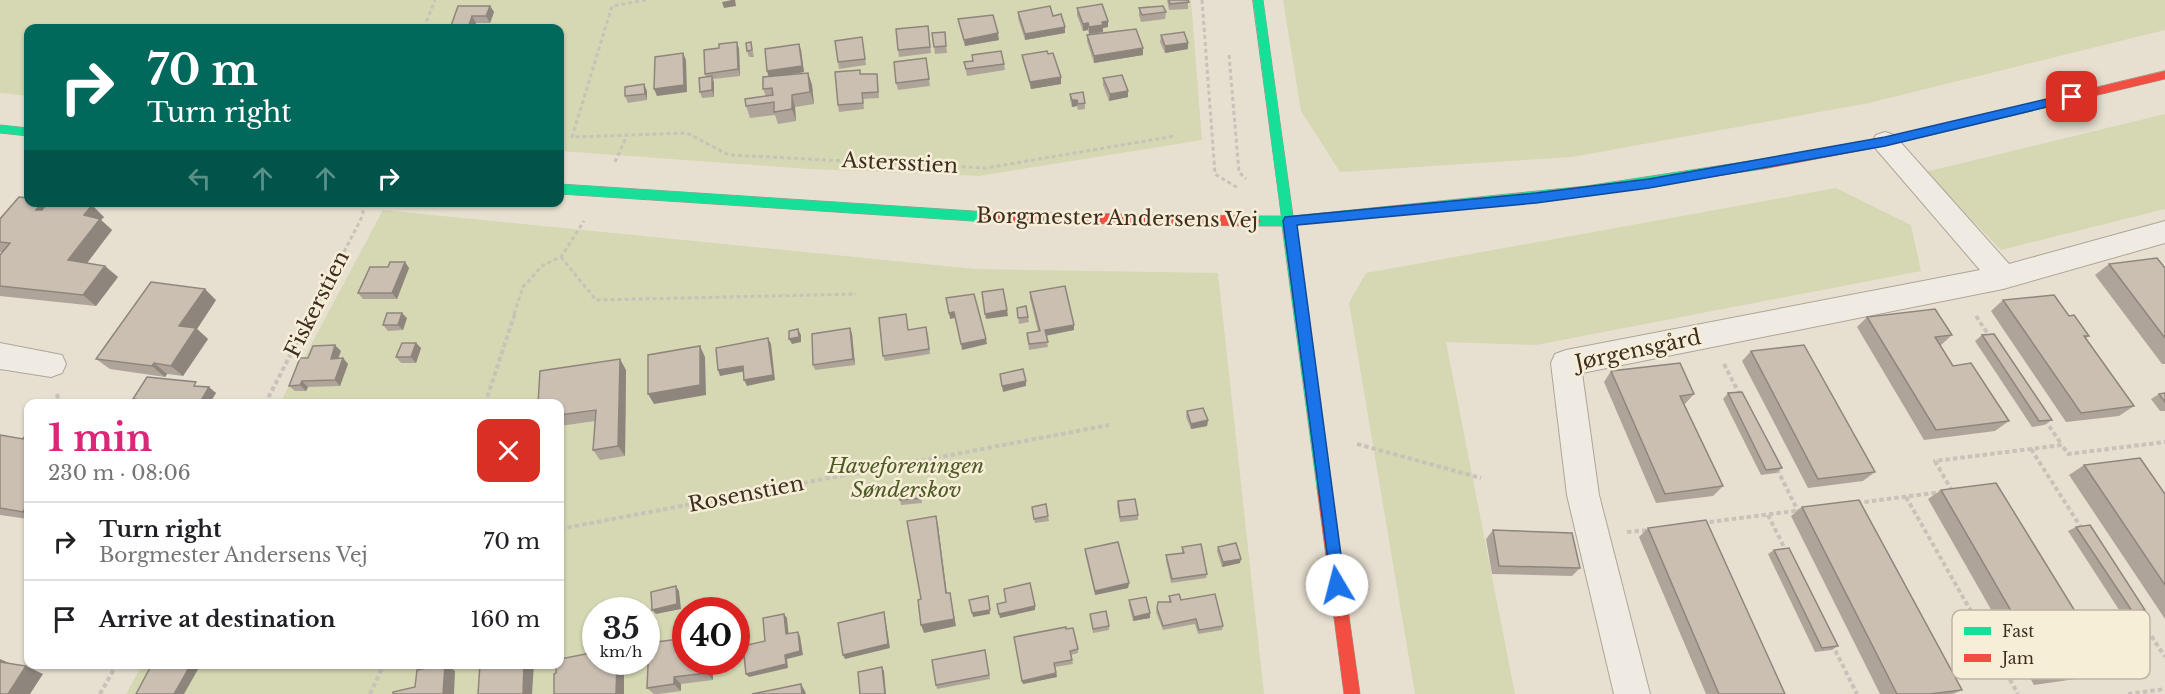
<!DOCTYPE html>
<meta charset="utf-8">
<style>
body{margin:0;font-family:"Libre Baskerville",serif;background:#f2f2f2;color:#202124;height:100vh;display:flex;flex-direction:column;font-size:22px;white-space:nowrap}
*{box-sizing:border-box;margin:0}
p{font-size:20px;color:#757577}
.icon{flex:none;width:33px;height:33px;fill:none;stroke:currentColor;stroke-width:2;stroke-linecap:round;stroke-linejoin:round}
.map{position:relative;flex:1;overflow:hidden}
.side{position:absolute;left:24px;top:399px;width:540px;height:270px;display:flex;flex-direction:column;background:#fff;border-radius:12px;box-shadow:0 2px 4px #0004}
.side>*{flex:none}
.guide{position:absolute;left:24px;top:24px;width:540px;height:183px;border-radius:12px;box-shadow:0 2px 4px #0004;background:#00695c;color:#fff;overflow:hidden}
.speed{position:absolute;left:582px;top:597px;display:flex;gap:12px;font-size:30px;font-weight:700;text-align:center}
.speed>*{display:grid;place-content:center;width:78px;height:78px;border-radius:50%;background:#fff;box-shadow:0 2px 4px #0004;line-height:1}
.speed small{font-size:15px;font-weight:400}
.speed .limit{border:9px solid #d22;background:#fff;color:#111}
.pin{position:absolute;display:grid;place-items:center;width:51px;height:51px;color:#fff;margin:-26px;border-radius:12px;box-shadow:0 3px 9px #0006}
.me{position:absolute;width:66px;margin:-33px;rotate:352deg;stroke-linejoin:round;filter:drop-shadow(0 0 4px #0008)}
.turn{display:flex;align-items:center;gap:21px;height:126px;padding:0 24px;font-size:27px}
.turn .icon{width:78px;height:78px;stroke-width:2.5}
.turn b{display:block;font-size:42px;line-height:51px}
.lanes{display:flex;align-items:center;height:57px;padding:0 24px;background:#0003;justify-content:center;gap:30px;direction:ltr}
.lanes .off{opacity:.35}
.round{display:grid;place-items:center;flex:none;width:63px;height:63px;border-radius:12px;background:#f2f2f2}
.overview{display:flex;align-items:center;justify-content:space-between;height:102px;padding:0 24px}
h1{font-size:36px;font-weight:700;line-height:45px;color:#db2777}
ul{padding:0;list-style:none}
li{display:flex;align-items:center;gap:18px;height:78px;padding:0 24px;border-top:2px solid #e0e0e0}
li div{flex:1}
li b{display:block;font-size:22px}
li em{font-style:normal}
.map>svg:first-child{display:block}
.green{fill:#d6d7b3;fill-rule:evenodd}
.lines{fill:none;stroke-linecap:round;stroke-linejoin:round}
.street-casing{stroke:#ada599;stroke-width:2}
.fast-casing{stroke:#9c958a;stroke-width:1}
.jam-casing{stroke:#9c958a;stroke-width:1}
.path-far1{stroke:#c8c2b9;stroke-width:3;stroke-dasharray:4 3;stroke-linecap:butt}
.path{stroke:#c8c2b9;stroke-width:4;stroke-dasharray:4.5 3;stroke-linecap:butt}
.street{fill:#efebe3;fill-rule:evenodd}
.fast{fill:#16e098;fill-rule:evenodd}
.jam{fill:#f24e42;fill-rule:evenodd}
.wall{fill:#afa499}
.shaded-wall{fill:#8e867d}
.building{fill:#cbbfb2;stroke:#8e867d;stroke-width:1.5}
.route{fill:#1a73e8;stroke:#114b97;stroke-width:1.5}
.labels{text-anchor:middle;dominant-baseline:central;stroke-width:5;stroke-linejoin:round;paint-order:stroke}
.street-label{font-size:21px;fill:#3d2e20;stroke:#f7eed8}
.park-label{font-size:21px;font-style:italic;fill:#4d5a26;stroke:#f7eed8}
.key{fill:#f7eed8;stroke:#bfb4a1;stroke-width:1.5}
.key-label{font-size:16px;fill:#3d2e20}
</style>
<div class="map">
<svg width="2165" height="694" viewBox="0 0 2165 694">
<rect width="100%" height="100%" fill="#e7e0d1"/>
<path class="green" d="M0 0H1191L1202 140 979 176 809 169 560 151V28H28V96L0 93Z
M1283 0H2165V30L1869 103 1572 157 1340 172 1301 111Z
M2165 114V209L2001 250 1925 172Z
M1836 188 1911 225 1921 271 1536 345 1446 342 1515 694H1415L1349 303 1366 273Z
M383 210 976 269 1218 273 1264 694H126L142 665 560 664V404L280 403ZM596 610H646V662H596ZM686 610H736V662H686Z"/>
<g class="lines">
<defs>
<path id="street" d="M1885 132 1894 135 2009 264 2165 221V243L2003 289 1582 373 1599 495 1650 694H1614L1567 495 1551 363 1555 354 1566 350 1980 270 1876 149 1872 142 1876 135Z
M0 343 62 355 66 364 62 373 51 377 0 369Z"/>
<path id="fast" d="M1253 0H1263L1293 216 1586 186 1763 159 1769 164 1763 169 1586 195 1295 225 1331 488 1329 493 1324 495 1319 493 1317 488 1282 226H1255L1249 221 1255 216H1281Z
M0 125 28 128V136L0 133Z
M560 184 988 212 994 217 988 222 560 194Z"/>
<path id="jam" d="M2165 71V79L1885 146 1763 169 1757 164 1763 159 1885 138Z
M988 212 1255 216 1261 221 1255 226 988 222 982 217Z
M1324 481 1329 483 1331 488 1360 694H1344L1317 488 1319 483Z"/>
</defs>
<use href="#street" class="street-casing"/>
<use href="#fast" class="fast-casing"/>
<use href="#jam" class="jam-casing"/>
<path class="path-far1" d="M646 0 612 6 572 137 687 133 729 155 986 168 1175 136
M1202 0 1215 174 1238 188
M424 28 435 0
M1229 55 1239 172 1246 179
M615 162 627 135
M561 257 596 300 856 294
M312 314 363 215V202
M514 314 523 287 543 265 561 257 584 221"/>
<path class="path" d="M1976 316 1990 337
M1724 364 1740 395
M57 394 59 404
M265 404 312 313
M485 404 515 313
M2045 420 2062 445
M1357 444 1481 478
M2031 449 2082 529
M1777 469 1798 511
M1952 491 1935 461 2062 445 2068 454 2165 442
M1906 497 2018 694
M1857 503 1941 492
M1768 515 1786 551
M1702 523 1802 510
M560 529 1109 425
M1627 532 1650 530
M2135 611 2165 657
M1832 644 1857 694
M100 694 117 664
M370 694 384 664
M2128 694 2165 689"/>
<use href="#street" class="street"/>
<use href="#fast" class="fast"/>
<use href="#jam" class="jam"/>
</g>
<path class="wall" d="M1167 0H1188V9L1169 10Z
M490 6 494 12 490 23H476L474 28H452L451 26Z
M1077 8 1108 21V27L1103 28V32L1089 34 1088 30 1083 31 1077 15Z
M1139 8 1166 12 1165 19 1141 22 1139 15Z
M1018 12 1053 16 1065 33 1025 40 1018 18Z
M958 19 999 40 965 46 959 25Z
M928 26 931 53 899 57 898 50Z
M945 32 947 53 935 54 932 33Z
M1087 35 1143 55 1094 63 1087 41Z
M1161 35 1188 49 1165 53 1160 42Z
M737 42 739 49 740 76 713 79 714 83V97L702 98 700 92 706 77 705 74 719 48Z
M751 42 754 57H749L747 51Z
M863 44 866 65 839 69 838 62Z
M801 50 804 72 790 74 808 73 812 85 814 104 795 107 796 121 778 124 775 115 750 118 746 106 766 96 763 89 769 76 767 71Z
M972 55 1004 64 1005 70 967 76 964 62 972 61Z
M1022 55 1061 84 1031 89 1023 61Z
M926 58 930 86 898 90 896 83Z
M861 74 878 81 879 98 863 99 864 109 839 112 838 105Z
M1103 78 1128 97 1109 101 1103 85Z
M647 91V100L628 103 625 96Z
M1070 94 1085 103V109L1078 110 1077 106 1072 107 1070 100Z
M28 202H47L104 217 101 220 112 230 87 263 118 277 96 306 0 296V255L3 252H0V219Z
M405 262 409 268 397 299H363L358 293 388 267Z
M2109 264 2165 268V364H2162L2095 275Z
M1030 292 1074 325V330L1046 335 1048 347 1029 350 1027 333 1038 331 1030 298Z
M216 300 197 329 208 339 183 376 167 374 165 377 110 369 96 359Z
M2003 300 2069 316 2089 336 2086 338 2134 406 2119 416 2066 422 1991 311Z
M1017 308 1028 317 1029 322 1019 324Z
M1867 317 1952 335 1940 346 1953 366 2009 421 1995 431 1924 440 1857 327Z
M407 318 403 330 388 331 383 325Z
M907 319 908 330 928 333 930 354 885 361 883 356Z
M850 328 852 334 855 365 815 370 813 365Z
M1982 335 2052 420 2044 425 2032 427 1975 341Z
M416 343 421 348 416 363H401L396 357Z
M341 351 338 359 343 358 348 364 340 386 308 387 306 391H295L289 386 308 358Z
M1751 351 1875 472 1863 481 1808 488 1742 361Z
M626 370 625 456 600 460 593 450 595 421 560 426V404Z
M1611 371 1694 394 1685 404H1684L1723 486 1713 496 1656 503 1604 382Z
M201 386 216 393 209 404H139L133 399Z
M1728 393 1782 468 1776 473 1761 475 1723 399Z
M2165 393V411H2160L2151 399 2159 394Z
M1187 411 1208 420 1207 426 1191 429 1186 417Z
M0 435 23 439 28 437V519L0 515Z
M2084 465 2165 494V619L2069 475Z
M920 486 922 503 901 505 900 500Z
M1941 490 2089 634 2120 668 2103 675 2034 685 1928 499Z
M1118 501 1138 515V520L1120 522 1117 506Z
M1032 507 1048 516 1049 521 1035 523Z
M1802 507 1962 690 1953 694H1880L1791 516Z
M2076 527 2145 610 2136 614 2123 616 2068 531Z
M1648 528 1785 694H1706L1639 537Z
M1493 530 1580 568 1572 576 1492 574 1486 539Z
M1182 547 1207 574 1206 578 1171 583 1166 560V555L1182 553Z
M1218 547 1240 563 1222 567 1217 551Z
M1085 549 1129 583 1128 588 1095 595 1085 553Z
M1774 550 1838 646 1832 650 1815 652 1768 554Z
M1169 596 1181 600 1223 626 1222 630 1198 634 1195 624 1163 630 1156 612 1158 602H1169Z
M1129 600 1150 613V618L1133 621 1129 605Z
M1090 614 1109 626V630L1093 633Z
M1066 629 1078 649V653L1071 655 1073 664 1055 667 1057 677 1023 684 1014 637Z
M985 650 990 679 937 689 936 685Z
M686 662H713V680L681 684V691L658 694H654L647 688Z"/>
<path class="shaded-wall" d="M732 0H735L736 6 724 8 722 2Z
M490 6 494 12 490 23 486 16Z
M472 16 476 23 474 28H470L469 25Z
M1108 21V27L1103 28V32L1089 34V27L1102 22Z
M1088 23V30L1083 31V24Z
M1065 27V33L1025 40V34Z
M998 33 999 40 965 46 964 40Z
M737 42 739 49 740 76 738 69Z
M1188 43V49L1165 53V46Z
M799 44 801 50 804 72 769 78 767 71Z
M1143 48V55L1094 63V56Z
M683 53 686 60 687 92 657 96 654 89Z
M808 73 812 85 814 104 810 92Z
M712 76 714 83V97L712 90Z
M1061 77V84L1031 89 1030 82Z
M644 84 647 91V100L645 94Z
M1128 91V97L1109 101 1110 94Z
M792 95 795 107 796 121 792 109Z
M1072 100H1077V106L1072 107Z
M42 202H47L57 211 36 210Z
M92 205 104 217 101 220 112 230 81 271 68 260 84 215Z
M405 262 409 268 397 299 392 293Z
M105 266 118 277 96 306 83 295Z
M205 289 216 300 197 329 208 339 183 376 171 366 179 326Z
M1007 310 1008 316 986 319 985 314Z
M954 312 955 318 950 319 949 313Z
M402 313 407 318 403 330 398 325Z
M1074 325V330L1045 336V330Z
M850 328 852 334 855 365 853 359Z
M798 329 801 335V342L792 344 789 339Z
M768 338 771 344 775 380 747 386 744 380Z
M986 339 987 344 962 350 961 344Z
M416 343 421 348 416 363 411 357Z
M335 345 341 351 336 364 331 359Z
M700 346 705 357 706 395 654 404 648 394Z
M343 358 348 364 340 386 335 380Z
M620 359 626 370 625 456 618 446Z
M154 363 167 374 165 377 152 366Z
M743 366 746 371 720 376 718 370Z
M302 381 308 387 306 391 300 385Z
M1026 381V386L1003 392 1002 386Z
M209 387 216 393 209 404H199Z
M1208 420 1207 426 1191 429V424Z
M28 504V515L23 512Z
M936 516 938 525 948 602 946 593Z
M1241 559 1240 563 1222 567 1223 562Z
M1129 583 1128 588 1095 595V591Z
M676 586 679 591 681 609 656 614 652 610Z
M950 593 956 626 924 633 921 625Z
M988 596 990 614 973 617 972 613Z
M1035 606V610L1000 618 999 614Z
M884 612 885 616 890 648 845 659 843 655Z
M1150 613V618L1133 621 1134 617Z
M784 614 787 618 789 638 786 634Z
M798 632 800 636 803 655 787 659 788 668 749 677 746 674 785 655Z
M0 659 9 663 6 667 0 665Z
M617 662H624V694H616Z
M707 662H713V680L707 673Z
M191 664H201L184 694H174Z
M445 664 455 671 454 694H443Z
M524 664H534L532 694H523Z
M26 666 43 674 30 694H8Z
M882 667 884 671 886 694H885Z
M1056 673 1057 677 1023 684 1022 681Z
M674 677 681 684V691L674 684Z
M801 684 805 691 806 694H802Z"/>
<path class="building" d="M1169 0H1188L1189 2 1170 4Z
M1102 4 1108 21 1102 22 1103 25 1089 27 1088 23 1083 24 1077 8Z
M458 6H490L486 16H472L469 25 451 26Z
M1050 6 1053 16 1061 14 1065 27 1025 34 1018 12Z
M1163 6 1166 12 1142 15 1139 8Z
M993 15 998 33 964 40 958 19Z
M928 26 930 47 898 50 896 29Z
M1136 29 1143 48 1094 56 1087 35Z
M945 32 946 46 934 47 932 33Z
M1184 32 1188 43 1165 46 1161 35Z
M862 37 865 59 838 62 835 41Z
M737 42 738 69 705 74 704 50 719 48V44Z
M751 42 752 50 747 51 746 43Z
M799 44 802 66 767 71 765 49Z
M1001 51 1004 64 966 69 964 62 973 61 972 55Z
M1047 51 1048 54 1053 53 1061 77 1030 82 1022 55Z
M683 53 684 85 654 89 655 57Z
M926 58 929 79 896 83 894 62Z
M860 70V74H877L878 92 862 93 863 103 838 105 835 72Z
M808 73 810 92 792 95V109L774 112V102L746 106 745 99 773 95 772 88 763 89V77Z
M1122 75 1128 91 1110 94 1103 78Z
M712 76V90L700 92 699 78Z
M644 84 645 94 625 96V87Z
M1083 92 1085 103 1078 104 1077 100H1072L1070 94Z
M19 197 28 198V202H42L36 210H42L48 202H71L92 205 84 215 100 219 68 260 105 266 83 295 0 286V255L10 243 0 242V219Z
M2157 258 2165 268V338L2109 264Z
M390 262H405L392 293H358L370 267H388Z
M151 282 205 289 179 326 196 328 171 366 154 363 152 366 96 359Z
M1065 286 1074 325 1045 330 1048 342 1029 344 1027 333 1040 331 1030 292Z
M1003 289 1007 310 985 314 982 292Z
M974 294 986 339 961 344 954 312 949 313 946 298Z
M2054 295 2069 316 2074 315 2089 336H2084L2134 406 2081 413 2003 300Z
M1026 306 1028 317 1018 318 1017 308Z
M1935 309 1952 335 1935 337 1953 366 1971 363 2009 421 1936 430 1867 317Z
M387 313H402L398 325H383Z
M906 314 908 330 926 327 929 349 883 356 879 318Z
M850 328 853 359 813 365 812 334Z
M798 329 799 337 789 339V331Z
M1994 334 2052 420 2039 421 1982 335Z
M768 338 773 375 744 380 743 366 718 370 716 348Z
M402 343H416L411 357H396Z
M335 345 331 359 343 358 335 380 302 381 300 385 289 386 300 358H308L313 346Z
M1804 345 1875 472 1818 479 1751 351Z
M700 346V385L648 394V355Z
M620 359 618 446 593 450 596 410 560 415V404H538L540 371Z
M1680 363 1694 394 1680 396 1723 486 1665 494 1611 371Z
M1023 369 1026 381 1002 386 1000 374Z
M147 377 196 382 194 386 209 387 199 404H172L133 399Z
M1742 392 1782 468 1766 470 1728 393Z
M2165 393V402L2159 394Z
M1203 408 1208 420 1191 424 1187 411Z
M0 435 23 439 25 436 28 437V504L23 512 0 508Z
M2140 458 2165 494V585L2084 465Z
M1996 483 2089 634 2098 633 2120 668 2050 678 1941 490Z
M920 486 921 498 900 500 899 488Z
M1135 499 1138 515 1120 517 1118 501Z
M1859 500 1962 690 1930 694H1897L1802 507Z
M1046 504 1048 516 1034 519 1032 507Z
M936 516 946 593H950L954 619 921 625 918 600 921 599 907 521Z
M1706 520 1785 694H1719L1648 528Z
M2090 525 2145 610 2132 611 2076 527Z
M1493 530 1572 533 1580 568 1499 566Z
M1118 542 1129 583 1095 591 1085 549Z
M1236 543 1241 559 1223 562 1218 547Z
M1201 544 1207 574 1172 579 1166 555 1184 553 1182 547Z
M1789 548 1838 646 1822 648 1774 550Z
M1030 583 1035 606 999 614 997 604 1006 602 1004 589Z
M676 586 677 604 652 610 651 592Z
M1179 594 1181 600 1215 594 1223 626 1199 630 1196 619 1163 626 1157 608 1158 602H1171L1169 596Z
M988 596 990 610 972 613 969 600Z
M1146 597 1150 613 1134 617 1129 600Z
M1106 611 1109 626 1093 629 1090 614Z
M884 612 888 644 843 655 838 623Z
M784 614 786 634 798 632 800 651 785 655 786 664 746 674 743 646 765 641 763 618Z
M1066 627V629L1073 628 1078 649 1070 651 1072 660 1054 663 1056 673 1022 681 1014 637Z
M686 638V662H707V673L674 677V684L647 688 649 643Z
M985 650 989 675 936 685 932 660Z
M596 652V662H617L616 694H554V674L556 673V664H560V659Z
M0 662 26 666 8 694H0Z
M152 664H191L174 694H136Z
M445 664 443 694H393V692L415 687 417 670Z
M480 664H524L523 694H478Z
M882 667 885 694H860L858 672Z
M801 684 802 694H752Z"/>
<path class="route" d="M2072 93 2078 97 2076 100 1885 146 1649 188 1536 203 1297 225 1345 585 1343 590 1337 592 1332 590 1283 221 1285 217 1536 193 1649 179 1885 137Z"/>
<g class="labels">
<g class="street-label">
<text transform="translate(900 163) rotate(3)">Astersstien</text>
<text transform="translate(1117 218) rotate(1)">Borgmester Andersens Vej</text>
<text transform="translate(317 304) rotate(-63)">Fiskerstien</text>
<text transform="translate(1638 350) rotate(-12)">Jørgensgård</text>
<text transform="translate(746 494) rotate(-11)">Rosenstien</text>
</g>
<g class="park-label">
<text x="906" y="466">Haveforeningen<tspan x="906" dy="24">Sønderskov</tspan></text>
</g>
</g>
<rect x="1952" y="610" width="198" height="69" rx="9" class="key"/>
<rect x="1964" y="627" width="27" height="8" fill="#16e098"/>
<rect x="1964" y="654" width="27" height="8" fill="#f24e42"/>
<g class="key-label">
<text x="2002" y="637">Fast</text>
<text x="2002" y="664">Jam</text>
</g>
</svg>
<div class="speed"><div>35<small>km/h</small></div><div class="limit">40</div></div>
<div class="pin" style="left:2072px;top:97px;background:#d93025"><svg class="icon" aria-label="arrive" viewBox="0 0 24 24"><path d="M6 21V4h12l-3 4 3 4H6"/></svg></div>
<svg class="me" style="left:1337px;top:585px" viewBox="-20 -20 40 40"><circle r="19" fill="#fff"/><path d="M0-13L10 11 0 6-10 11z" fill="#1a73e8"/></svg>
<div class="guide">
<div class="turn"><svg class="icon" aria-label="right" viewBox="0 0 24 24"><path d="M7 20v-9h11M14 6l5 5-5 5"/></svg><div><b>70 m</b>Turn right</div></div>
<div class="lanes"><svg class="icon off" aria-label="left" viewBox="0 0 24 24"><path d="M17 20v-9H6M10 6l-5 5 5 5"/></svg><svg class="icon off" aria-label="ahead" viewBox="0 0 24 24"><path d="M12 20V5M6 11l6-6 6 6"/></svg><svg class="icon off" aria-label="ahead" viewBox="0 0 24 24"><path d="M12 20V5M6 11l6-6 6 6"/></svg><svg class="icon" aria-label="right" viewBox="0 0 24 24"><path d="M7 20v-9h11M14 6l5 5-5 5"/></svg></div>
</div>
<section class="side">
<div class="overview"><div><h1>1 min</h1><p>230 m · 08:06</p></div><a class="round" style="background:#d93025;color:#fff"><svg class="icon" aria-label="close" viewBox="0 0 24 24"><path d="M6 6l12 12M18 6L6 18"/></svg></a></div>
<ul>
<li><svg class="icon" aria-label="right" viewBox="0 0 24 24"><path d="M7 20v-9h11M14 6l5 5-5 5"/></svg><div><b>Turn right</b><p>Borgmester Andersens Vej</p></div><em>70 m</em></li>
<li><svg class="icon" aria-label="arrive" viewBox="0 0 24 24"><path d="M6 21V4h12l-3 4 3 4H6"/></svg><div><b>Arrive at destination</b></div><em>160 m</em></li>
</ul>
</section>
</div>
